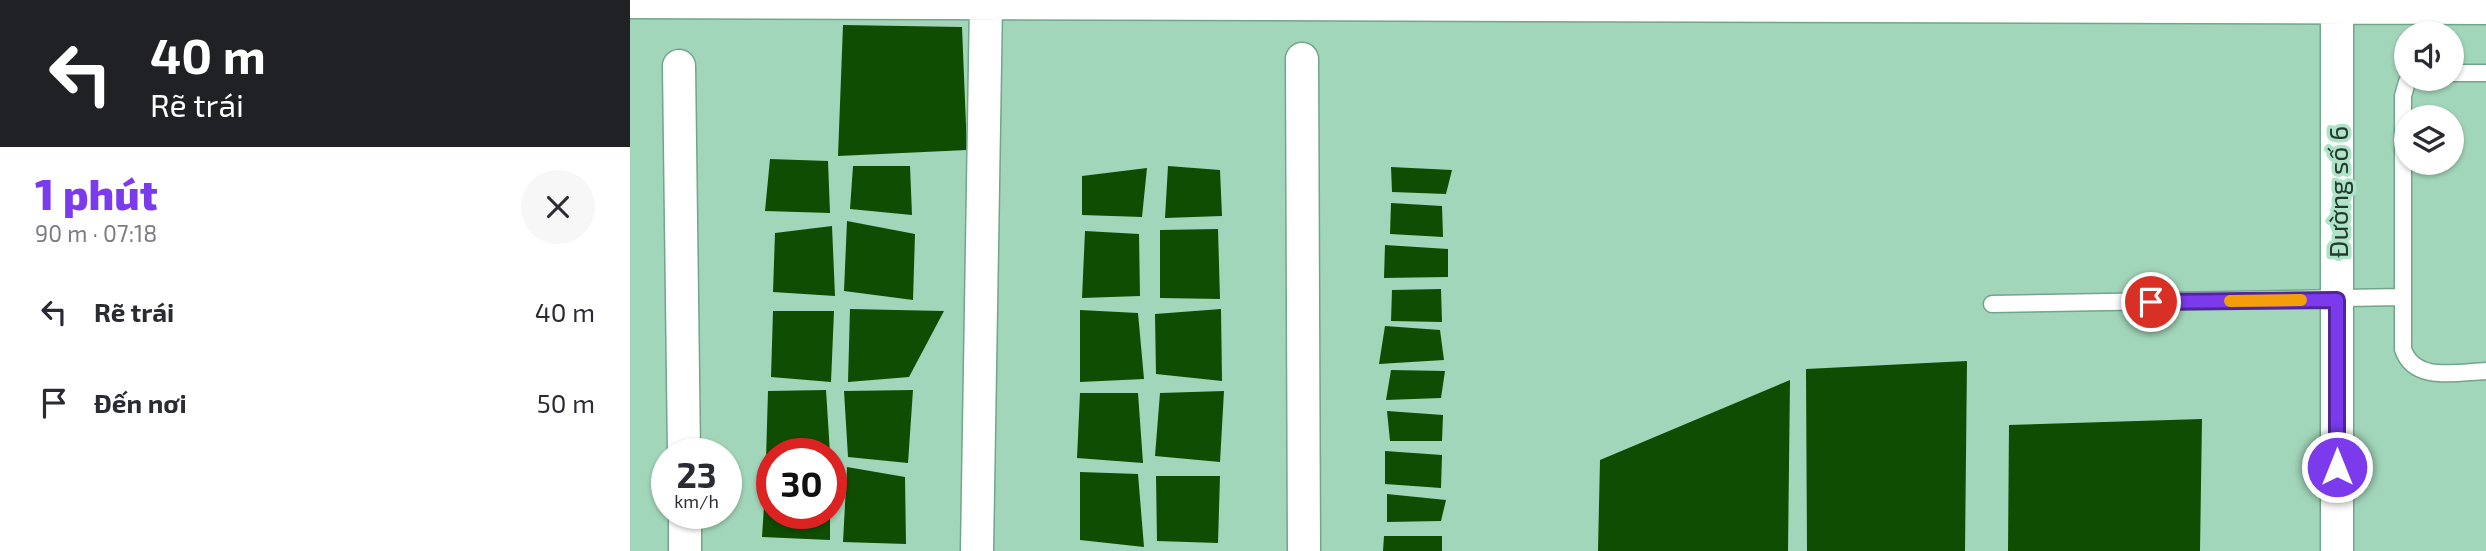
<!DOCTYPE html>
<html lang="vi">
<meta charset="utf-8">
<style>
body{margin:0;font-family:"Exo 2",sans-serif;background:#f7f7f7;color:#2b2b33;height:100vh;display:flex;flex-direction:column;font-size:26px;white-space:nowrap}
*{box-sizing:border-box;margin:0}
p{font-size:23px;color:#7c7c81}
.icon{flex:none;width:38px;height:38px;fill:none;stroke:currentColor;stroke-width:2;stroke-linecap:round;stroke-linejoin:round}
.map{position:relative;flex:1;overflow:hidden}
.sheet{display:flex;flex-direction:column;background:#fff;width:630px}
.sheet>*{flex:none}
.guide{background:#202124;color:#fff;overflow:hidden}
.buttons{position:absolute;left:1764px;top:21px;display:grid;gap:14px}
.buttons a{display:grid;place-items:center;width:70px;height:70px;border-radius:50%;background:#fff;box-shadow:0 2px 5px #0004;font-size:35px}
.speed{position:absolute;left:21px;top:438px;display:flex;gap:14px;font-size:35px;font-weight:700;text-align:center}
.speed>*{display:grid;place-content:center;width:91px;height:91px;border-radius:50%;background:#fff;box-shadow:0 2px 5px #0004;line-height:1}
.speed small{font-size:18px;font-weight:400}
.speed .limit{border:10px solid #d22;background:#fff;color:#111}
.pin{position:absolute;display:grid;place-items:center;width:60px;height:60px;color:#fff;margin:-30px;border:4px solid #fff;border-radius:50%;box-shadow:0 2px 7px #0007}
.me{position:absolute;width:77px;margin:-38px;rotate:0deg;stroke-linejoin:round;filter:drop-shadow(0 0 5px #0008)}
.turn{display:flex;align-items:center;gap:24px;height:147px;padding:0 35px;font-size:32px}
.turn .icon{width:91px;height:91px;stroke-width:2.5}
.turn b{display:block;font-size:49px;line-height:60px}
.round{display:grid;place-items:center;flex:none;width:74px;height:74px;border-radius:37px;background:#f7f7f7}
.summary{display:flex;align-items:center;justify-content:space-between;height:119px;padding:0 35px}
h1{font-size:42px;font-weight:800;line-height:52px;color:#7c3aed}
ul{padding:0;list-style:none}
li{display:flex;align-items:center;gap:21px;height:91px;padding:0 35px}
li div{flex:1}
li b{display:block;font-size:26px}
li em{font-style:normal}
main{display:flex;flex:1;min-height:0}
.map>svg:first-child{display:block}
.building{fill:#0f4d02}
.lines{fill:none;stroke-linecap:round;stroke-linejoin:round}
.lane-casing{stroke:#72a58a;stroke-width:19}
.street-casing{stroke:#72a58a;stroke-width:35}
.lane{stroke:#fff;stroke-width:16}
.street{stroke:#fff;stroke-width:32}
.route-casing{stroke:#51269a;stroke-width:18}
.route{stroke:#7c3aed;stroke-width:12}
.slow{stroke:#f59e0b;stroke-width:12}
.labels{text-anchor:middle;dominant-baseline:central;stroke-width:7;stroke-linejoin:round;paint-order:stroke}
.street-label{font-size:26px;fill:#24392e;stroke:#aee3c7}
</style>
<main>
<section class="sheet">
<div class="guide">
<div class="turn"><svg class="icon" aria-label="left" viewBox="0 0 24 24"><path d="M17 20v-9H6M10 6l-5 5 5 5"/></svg><div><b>40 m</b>Rẽ trái</div></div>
</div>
<div class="summary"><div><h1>1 phút</h1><p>90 m · 07:18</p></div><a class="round"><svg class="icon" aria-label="close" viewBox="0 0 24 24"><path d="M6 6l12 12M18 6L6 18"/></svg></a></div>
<ul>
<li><svg class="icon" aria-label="left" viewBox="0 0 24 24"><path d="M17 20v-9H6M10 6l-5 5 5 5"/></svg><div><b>Rẽ trái</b></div><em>40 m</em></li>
<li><svg class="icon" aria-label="arrive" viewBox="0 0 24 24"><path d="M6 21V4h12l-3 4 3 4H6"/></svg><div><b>Đến nơi</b></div><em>50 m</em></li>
</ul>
</section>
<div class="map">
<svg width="1856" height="551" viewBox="0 0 1856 551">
<rect width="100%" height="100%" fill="#a2d6ba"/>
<path class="building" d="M213 25 332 27 337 150 208 156Z
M140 159 198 161 200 213 135 211Z
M223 166H280L282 215 220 209Z
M538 166 590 170 592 216 535 218Z
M761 167 822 170 816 194 762 192Z
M517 168 512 217 452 215V176Z
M761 203 812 206 813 237 760 234Z
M217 221 285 234 283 300 214 291Z
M202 226 205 296 143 292 145 233Z
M588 229 590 299 530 298V230Z
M455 231 509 234 510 296 452 298Z
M755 245 818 249V277L754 278Z
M811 289 812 322 761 321 762 290Z
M220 309 314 311 279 377 218 382Z
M591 309 592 381 526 374 525 314Z
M450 310 508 313 514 379 450 382Z
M143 311H204L201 382 141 377Z
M755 326 810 330 814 360 749 364Z
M1337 361 1335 551H1177L1176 369Z
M761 370 815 371 811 398 756 400Z
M1160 380 1158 551H968L970 460Z
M196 390 200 453H142V459H136L138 391Z
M283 390 278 463 218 457 214 391Z
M594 391 590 462 525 456 530 393Z
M450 393H508L513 463 447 458Z
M757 411 813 415 812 441H760Z
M1572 419 1570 551H1378L1379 425Z
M755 451 812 455 811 488 755 484Z
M217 467 275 477 276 544 213 542Z
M450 472 508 474 514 547 450 540Z
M136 475H142V513H200V540L132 537Z
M526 476H590L588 543 527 541Z
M757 494 816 500 811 521 757 522Z
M754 536H812V551H753Z"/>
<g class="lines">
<defs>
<path id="lane" d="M1822 73H1856
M1781 79 1777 82 1773 96V349C1784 383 1827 372 1856 371
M1362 304 1772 297"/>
<path id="street" d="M0 2 1856 8
M672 59 674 551
M49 66 54 453
M55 513V551
M347 551 356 3
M1707 551V0"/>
</defs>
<use href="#lane" class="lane-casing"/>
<use href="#street" class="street-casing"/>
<use href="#lane" class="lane"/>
<use href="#street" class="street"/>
</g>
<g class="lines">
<defs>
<path id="route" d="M1521 302 1707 300V467"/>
</defs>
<use href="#route" class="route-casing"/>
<use href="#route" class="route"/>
<path class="slow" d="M1600 301 1671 300"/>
</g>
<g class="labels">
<g class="street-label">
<text transform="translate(1707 192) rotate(-90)">Đường số 6</text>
</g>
</g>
</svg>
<div class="buttons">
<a><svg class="icon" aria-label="sound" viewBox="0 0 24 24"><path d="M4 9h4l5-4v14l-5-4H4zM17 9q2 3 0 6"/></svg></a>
<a><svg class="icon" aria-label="layers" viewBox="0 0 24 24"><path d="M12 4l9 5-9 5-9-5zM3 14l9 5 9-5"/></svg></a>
</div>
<div class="speed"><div>23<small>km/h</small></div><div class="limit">30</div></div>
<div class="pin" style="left:1521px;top:302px;background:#d93025"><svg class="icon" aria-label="arrive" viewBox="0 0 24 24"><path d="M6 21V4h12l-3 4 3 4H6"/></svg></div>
<svg class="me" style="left:1707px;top:467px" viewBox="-20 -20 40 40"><circle r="17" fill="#7c3aed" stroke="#fff" stroke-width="3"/><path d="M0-11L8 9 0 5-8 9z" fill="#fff"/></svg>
</div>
</main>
